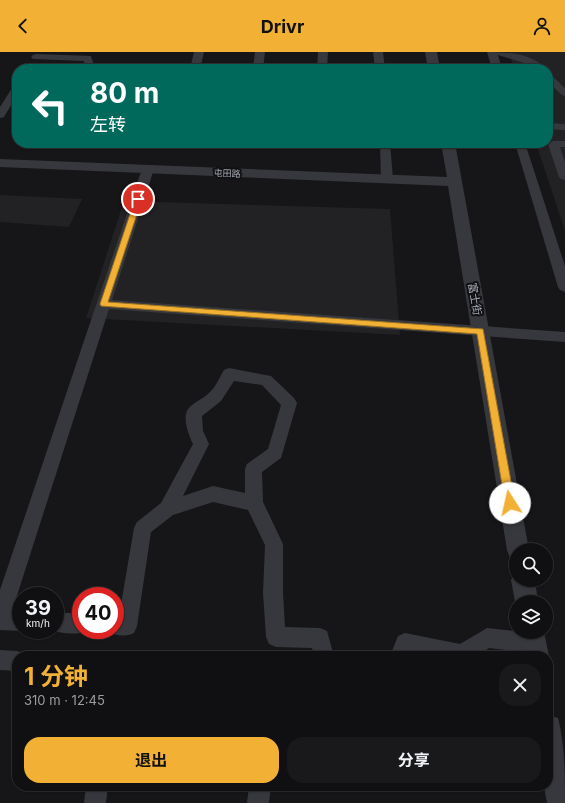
<!DOCTYPE html>
<html lang="zh">
<meta charset="utf-8">
<style>
body{margin:0;font-family:Inter,"Noto Sans SC",sans-serif;background:#19191b;color:#f1f3f6;height:100vh;display:flex;flex-direction:column;font-size:15px;white-space:nowrap}
*{box-sizing:border-box;margin:0}
p{font-size:13px;color:#9c9d9f}
.icon{flex:none;width:22px;height:22px;fill:none;stroke:currentColor;stroke-width:2;stroke-linecap:round;stroke-linejoin:round}
.map{position:relative;flex:1;overflow:hidden}
.details{position:absolute;left:12px;top:599px;width:541px;height:140px;display:flex;flex-direction:column;background:#101012;border-radius:16px;box-shadow:0 1px 3px #0004,0 0 0 1px #303032}
.details>*{flex:none}
.hud{position:absolute;left:12px;top:12px;width:541px;height:84px;border-radius:16px;box-shadow:0 1px 3px #0004,0 0 0 1px #303032;background:#00695c;color:#fff;overflow:hidden}
.buttons{position:absolute;left:509px;top:491px;display:grid;gap:8px}
.buttons a{display:grid;place-items:center;width:44px;height:44px;border-radius:50%;background:#101012;box-shadow:0 1px 3px #0004,0 0 0 1px #303032;font-size:20px}
.speed{position:absolute;left:12px;top:535px;display:flex;gap:8px;font-size:20px;font-weight:700;text-align:center}
.speed>*{display:grid;place-content:center;width:52px;height:52px;border-radius:50%;background:#101012;box-shadow:0 1px 3px #0004,0 0 0 1px #303032;line-height:1}
.speed small{font-size:10px;font-weight:400}
.speed .limit{border:6px solid #d22;background:#fff;color:#111}
.pin{position:absolute;display:grid;place-items:center;width:34px;height:34px;color:#fff;margin:-17px;border:2px solid #fff;border-radius:50%;box-shadow:0 1px 4px #0007}
.me{position:absolute;width:44px;margin:-22px;rotate:350deg;stroke-linejoin:round;filter:drop-shadow(0 0 3px #0008)}
.turn{display:flex;align-items:center;gap:14px;height:84px;padding:0 12px;font-size:18px}
.turn .icon{width:52px;height:52px;stroke-width:2.5}
.turn b{display:block;font-size:28px;line-height:34px}
.round{display:grid;place-items:center;flex:none;width:42px;height:42px;border-radius:16px;background:#19191b}
.overview{display:flex;align-items:center;justify-content:space-between;height:68px;padding:0 12px}
h1{font-size:24px;font-weight:700;line-height:30px;color:#f2b134}
.cta{display:flex;gap:8px;margin-top:auto;padding:8px 12px}
.cta a{flex:1;height:46px;border-radius:16px;background:#f2b134;color:#111;font-size:16px;font-weight:700;line-height:46px;text-align:center}
.cta a+a{background:#19191b;color:#f1f3f6}
header{display:flex;justify-content:space-between;align-items:center;height:52px;padding:0 12px;background:#f2b134;color:#111;font-size:18px;font-weight:700}
.map>svg:first-child{display:block}
.built{fill:#222225}
.lines{fill:none;stroke-linecap:round;stroke-linejoin:round}
.minor{fill:#37383d;fill-rule:evenodd}
.tertiary{fill:#37383d;fill-rule:evenodd}
.route{fill:#f2b134;stroke:#9d7322}
.labels{text-anchor:middle;dominant-baseline:central;stroke-width:4;stroke-linejoin:round;paint-order:stroke}
.far-street-label{font-size:9px;fill:#a8adb8;stroke:#111113}
.street-label{font-size:11px;fill:#a8adb8;stroke:#111113}
</style>
<header><svg class="icon" aria-label="back" viewBox="0 0 24 24"><path d="M15 5l-7 7 7 7"/></svg>Drivr<svg class="icon" aria-label="person" viewBox="0 0 24 24"><circle cx="12" cy="8" r="4"/><path d="M4 21q1-7 8-7t8 7"/></svg></header>
<div class="map">
<svg width="565" height="751" viewBox="0 0 565 751">
<rect width="100%" height="100%" fill="#161618"/>
<path class="built" d="M509 0H565V179L536 91H548V17H514Z
M0 143 82 147 69 175 0 170Z
M124 149 390 157 400 283 86 266Z"/>
<g class="lines">
<path class="minor" d="M194 0H204L200 17H190Z
M255 0H265L263 17H253Z
M318 0H328L327 17H317Z
M373 0H383L385 17H375Z
M487 0C506 0 533 1 545 17H535L531 13 498 3 502 17H492Z
M36 2 91 4 95 17H85L84 9 33 7 31 5 33 3Z
M548 22 551 23 565 36V44L562 43 548 30Z
M17 32V43L4 65 0 66V55L14 33Z
M548 71 565 72V78L548 77Z
M553 89H565V95H560L565 110V128L561 127 559 125 548 92Z
M380 91H390L393 127 391 129H383L381 127Z
M515 91H525L565 214V240L560 238 558 235Z
M148 114 154 117 112 248 565 280V290L109 257 12 559H21V578H23L21 579 0 578V538L142 117Z
M229 316 271 324 294 346 297 351 281 406 262 420 263 450 283 492V541L285 575 320 576 327 579 334 604H314L312 596 276 595 269 592 266 585 263 541 265 493 248 458 213 450 173 463 151 480 137 574 134 581C125 585 117 584 108 580L107 578H115V563L119 564 134 476 137 470 161 451 193 392C189 384 181 364 189 356 194 350 203 347 209 341 216 335 219 326 224 318ZM234 329 262 333 281 353 268 397 247 412 245 417V441L213 434 183 444 209 392 203 379 202 364 221 349Z
M55 560 81 562V578L88 579C78 583 61 582 51 578H55Z
M487 576 533 581 540 584 543 591 540 598 533 601 489 596 478 604H419L411 602 410 604H390L398 584 405 581 460 592Z
M0 598 17 599 24 602 25 604H17V619L0 618Z
M86 734H108L106 751H84Z
M249 734H271L269 751H247Z"/>
<path class="tertiary" d="M425 0H437L440 17H428Z
M441 91H455L529 498H516V508L510 506 507 498 448 134 0 115V107L447 125Z
M516 519V528H535L538 550H516V555L511 528Z
M520 580H544L549 604 548 606V604H523Z
M548 663 558 666C565 693 565 723 565 751H547L544 734H548Z"/>
</g>
<path class="route" d="M138 145 142 147 108 250 483 277 515 451 513 454 510 456 506 454 505 451 477 282 101 254 100 252 135 147Z"/>
<g class="labels">
<g class="far-street-label">
<text transform="translate(227 121) rotate(2)">屯田路</text>
</g>
<g class="street-label">
<text transform="translate(475 247) rotate(80)">富士街</text>
</g>
</g>
</svg>
<div class="buttons">
<a><svg class="icon" aria-label="search" viewBox="0 0 24 24"><circle cx="10" cy="10" r="6"/><path d="M15 15l6 6"/></svg></a>
<a><svg class="icon" aria-label="layers" viewBox="0 0 24 24"><path d="M12 4l9 5-9 5-9-5zM3 14l9 5 9-5"/></svg></a>
</div>
<div class="speed"><div>39<small>km/h</small></div><div class="limit">40</div></div>
<div class="pin" style="left:138px;top:147px;background:#d93025"><svg class="icon" aria-label="arrive" viewBox="0 0 24 24"><path d="M6 21V4h12l-3 4 3 4H6"/></svg></div>
<svg class="me" style="left:510px;top:451px" viewBox="-20 -20 40 40"><circle r="19" fill="#fff"/><path d="M0-13L10 11 0 6-10 11z" fill="#f2b134"/></svg>
<div class="hud">
<div class="turn"><svg class="icon" aria-label="left" viewBox="0 0 24 24"><path d="M17 20v-9H6M10 6l-5 5 5 5"/></svg><div><b>80 m</b>左转</div></div>
</div>
<section class="details">
<div class="overview"><div><h1>1 分钟</h1><p>310 m · 12:45</p></div><a class="round"><svg class="icon" aria-label="close" viewBox="0 0 24 24"><path d="M6 6l12 12M18 6L6 18"/></svg></a></div>
<div class="cta"><a>退出</a><a>分享</a></div>
</section>
</div>
